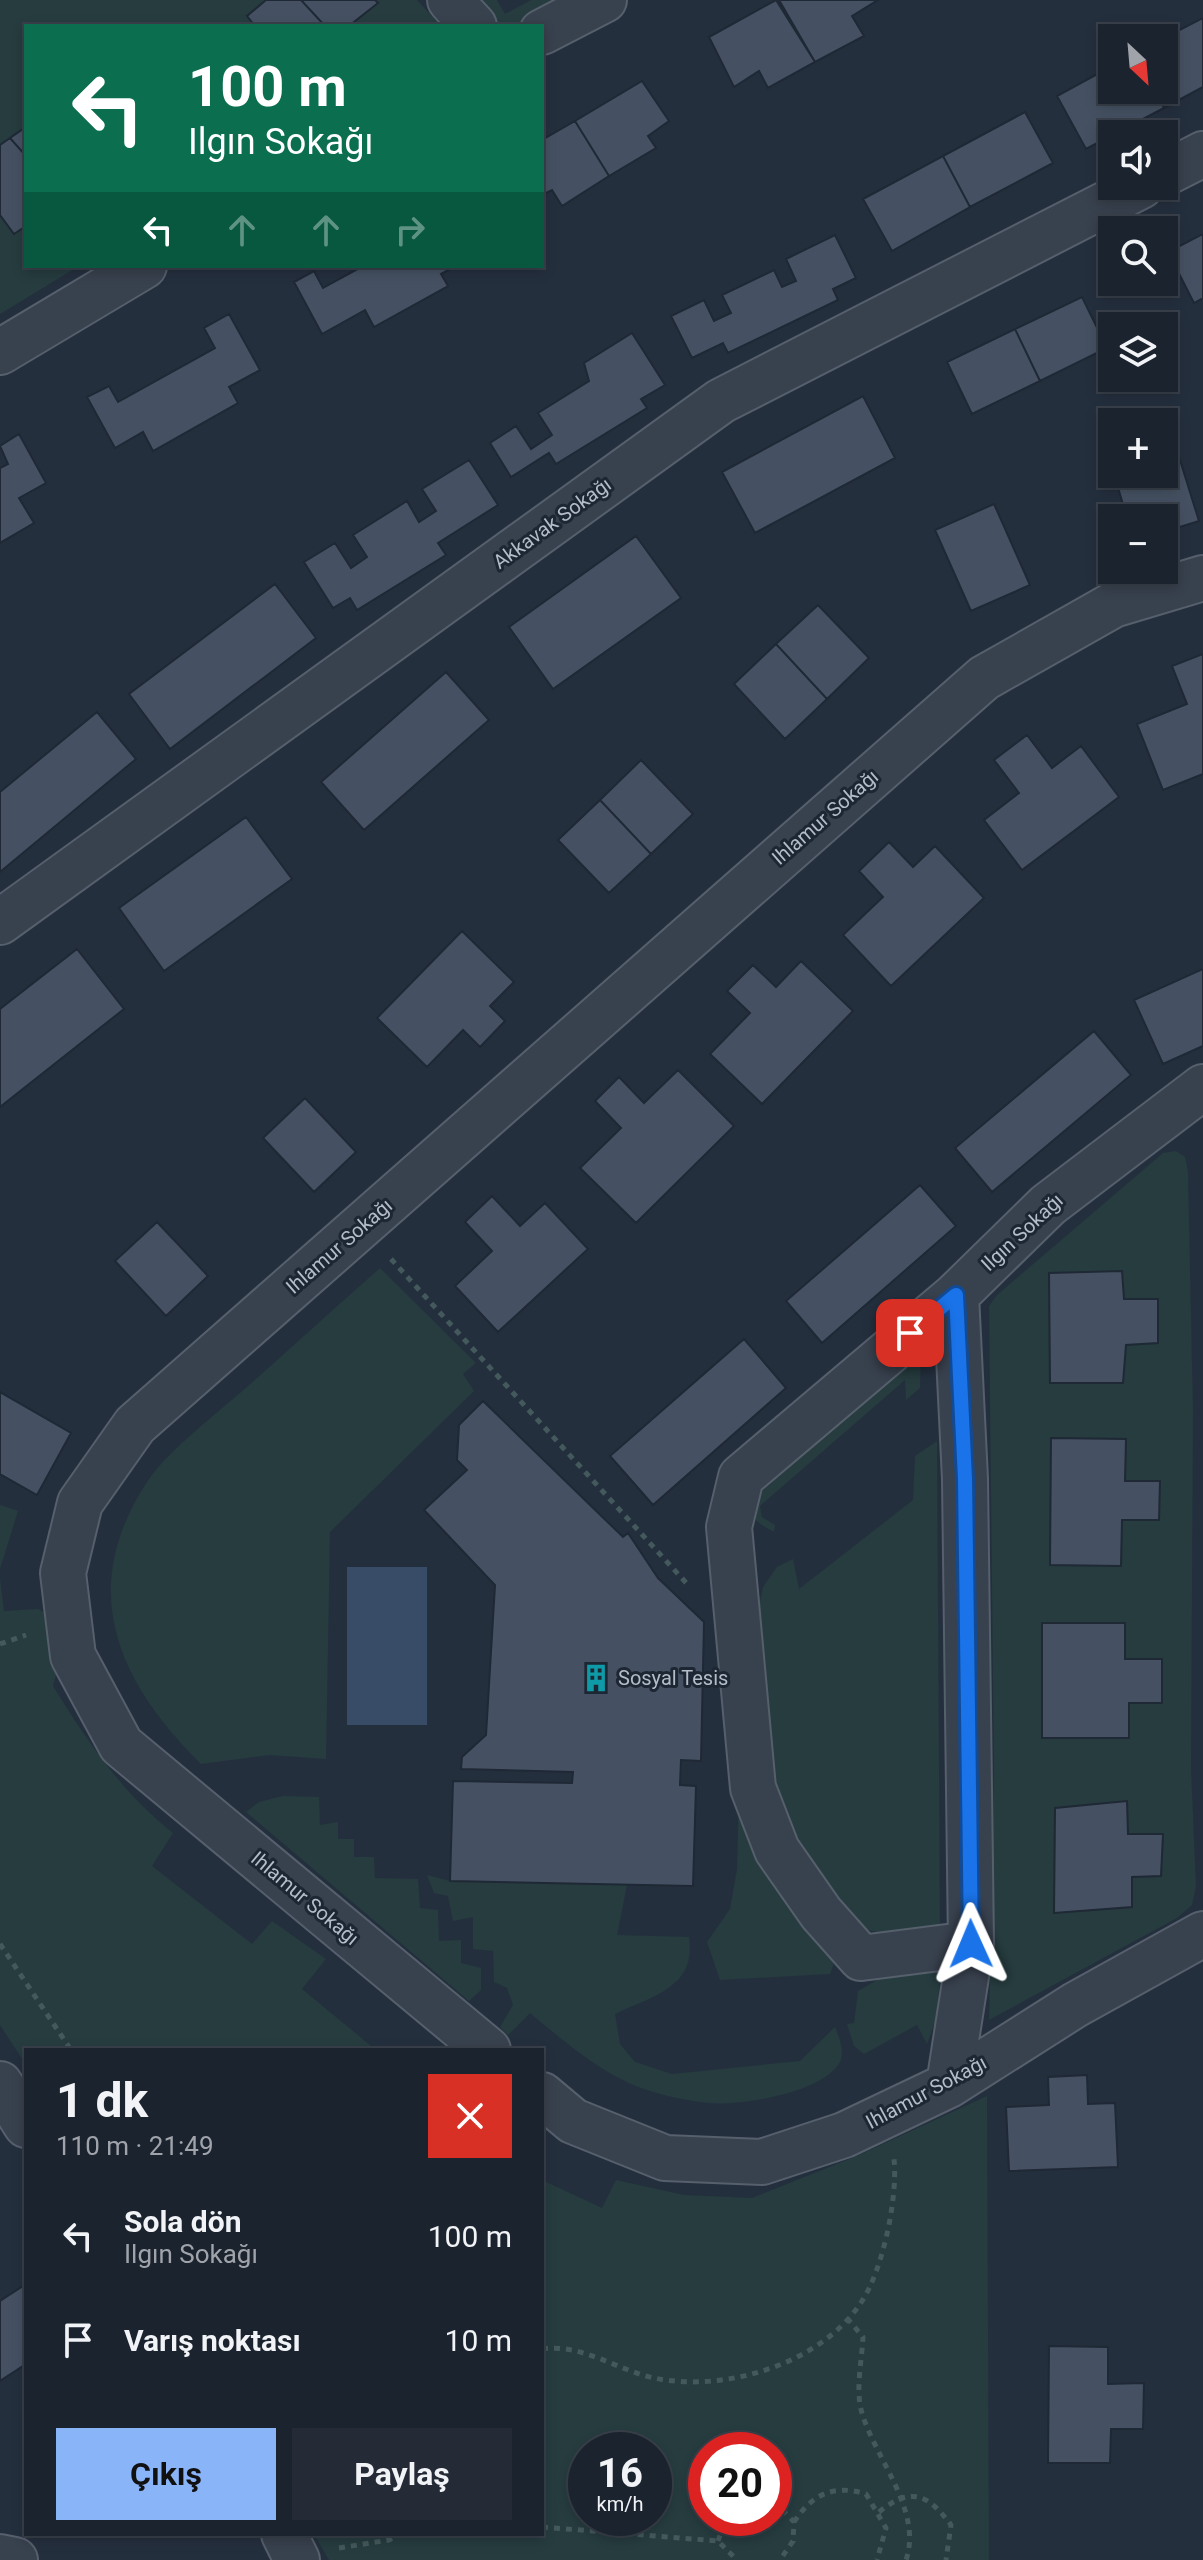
<!DOCTYPE html>
<html lang="tr">
<meta charset="utf-8">
<style>
body{margin:0;font-family:Roboto,sans-serif;background:#242b36;color:#f1f3f6;height:100vh;display:flex;flex-direction:column;font-size:30px;white-space:nowrap}
*{box-sizing:border-box;margin:0}
p{font-size:26px;color:#a0a4aa}
.icon{flex:none;width:44px;height:44px;fill:none;stroke:currentColor;stroke-width:2;stroke-linecap:round;stroke-linejoin:round}
.map{position:relative;flex:1;overflow:hidden}
.sheet{position:absolute;left:24px;top:2048px;width:520px;height:488px;display:flex;flex-direction:column;background:#1b232e;border-radius:0px;box-shadow:0 4px 12px #0003,0 0 0 2px #39404a}
.sheet>*{flex:none}
.banner{position:absolute;left:24px;top:24px;width:520px;height:244px;border-radius:0px;box-shadow:0 4px 12px #0003,0 0 0 2px #39404a;background:#0b6e4f;color:#fff;overflow:hidden}
.needle{width:52px;rotate:154deg}
.controls{position:absolute;left:1098px;top:24px;display:grid;gap:16px}
.controls a{display:grid;place-items:center;width:80px;height:80px;border-radius:0px;background:#1b232e;box-shadow:0 4px 12px #0003,0 0 0 2px #39404a;font-size:40px}
.speed{position:absolute;left:568px;top:2432px;display:flex;gap:16px;font-size:40px;font-weight:700;text-align:center}
.speed>*{display:grid;place-content:center;width:104px;height:104px;border-radius:50%;background:#1b232e;box-shadow:0 4px 12px #0003,0 0 0 2px #39404a;line-height:1}
.speed small{font-size:20px;font-weight:400}
.speed .limit{border:12px solid #d22;background:#fff;color:#111}
.pin{position:absolute;display:grid;place-items:center;width:68px;height:68px;color:#fff;margin:-34px;border-radius:16px;box-shadow:0 4px 12px #0006}
.me{position:absolute;width:88px;margin:-44px;rotate:359deg;stroke-linejoin:round;filter:drop-shadow(0 0 6px #0008)}
.turn{display:flex;align-items:center;gap:28px;height:168px;padding:0 32px;font-size:36px}
.turn .icon{width:104px;height:104px;stroke-width:2.5}
.turn b{display:block;font-size:56px;line-height:68px}
.lanes{display:flex;align-items:center;height:76px;padding:0 32px;background:#0003;justify-content:center;gap:40px;direction:ltr}
.lanes .off{opacity:.35}
.round{display:grid;place-items:center;flex:none;width:84px;height:84px;border-radius:0px;background:#242b36}
.headline{display:flex;align-items:center;justify-content:space-between;height:136px;padding:0 32px}
h1{font-size:48px;font-weight:700;line-height:60px}
.primary-button{display:flex;gap:16px;margin-top:auto;padding:16px 32px}
.primary-button a{flex:1;height:92px;border-radius:0px;background:#8ab4f8;color:#111;font-size:32px;font-weight:700;line-height:92px;text-align:center}
.primary-button a+a{background:#242b36;color:#f1f3f6}
ul{padding:0;list-style:none}
li{display:flex;align-items:center;gap:24px;height:104px;padding:0 32px}
li div{flex:1}
li b{display:block;font-size:30px}
li em{font-style:normal}
.map>svg:first-child{display:block}
.green{fill:#263c3f;fill-rule:evenodd}
.water{fill:#394c67}
.building{fill:#455162;stroke:#1f2835;stroke-width:2}
.lines{fill:none;stroke-linecap:round;stroke-linejoin:round}
.minor-casing{stroke:#565f6c;stroke-width:48}
.path{stroke:#44595c;stroke-width:5;stroke-dasharray:6 6;stroke-linecap:butt}
.minor{stroke:#38414e;stroke-width:44}
.route-casing{stroke:#114b97;stroke-width:20}
.route{stroke:#1a73e8;stroke-width:14}
.labels{text-anchor:middle;dominant-baseline:central;stroke-width:6;stroke-linejoin:round;paint-order:stroke}
.street-label{font-size:20px;fill:#b4bcc9;stroke:#1d2633}
.poi-label{font-size:20px;fill:#b4bcc9;stroke:#1d2633;text-anchor:start}
</style>
<div class="map">
<svg width="1203" height="2560" viewBox="0 0 1203 2560">
<rect width="100%" height="100%" fill="#242f3e"/>
<path class="green" d="M0 0H266L247 16 255 26H26V127L0 145Z
M375 0H417L441 26H357L354 22 377 3Z
M479 0H497L505 14 531 0H563L516 26H497Z
M0 215 14 234 26 226V266H79L0 314Z
M1176 1151 1185 1157 1188 1172 1193 1411 1191 1768 1196 1887 1192 1905 1177 1918 989 2020 994 1772 989 1306 997 1295 1163 1153Z
M380 1268 476 1363 463 1374 474 1391 330 1532 326 1759 269 1755 201 1764C118 1682 76 1590 147 1482 167 1451 219 1412 248 1386 292 1347 336 1307 380 1268Z
M921 1352 920 1388 906 1400 905 1380 760 1506 762 1517 775 1525 774 1532C757 1523 750 1519 753 1499Z
M937 1441 940 1934 902 1936 866 1930 836 1906 772 1805 753 1633 763 1587 777 1567 793 1559 799 1589 913 1500 915 1456Z
M0 1505 18 1511 0 1569Z
M0 1578 4 1611 38 1609 69 1627 53 1686C87 1741 122 1793 173 1833L152 1866 252 1944 272 1921 326 1959 302 1989 376 2050H26V2065L0 2025Z
M739 1788 836 1957 830 1974 720 1980 707 1942 730 1909 737 1869Z
M283 1796 319 1797 320 1825 338 1822V1839H354V1857H374L375 1878 418 1879 420 1908 438 1910 439 1941 461 1940V1963L481 1968V1990L469 2001 246 1812 259 1802Z
M427 1875 450 1881 627 1885 617 1935 689 1937C697 1987 653 1996 615 2014L620 2044 635 2062 672 2074 800 2061 835 2027C839 2037 845 2051 840 2062 823 2093 740 2106 709 2103 683 2100 648 2093 625 2081 591 2065 559 2037 530 2013L508 2035 500 2027 513 2005 507 1988 494 1982 493 1951 473 1949V1917L453 1921 448 1896 434 1893Z
M941 1968 936 2019 927 2044 917 2025 864 2054 854 2046 847 2024 854 2023 858 1991 889 1973Z
M987 2096 989 2560H329L314 2534H542V2180L602 2208 616 2180 684 2195 752 2198 857 2156ZM586 2450H654V2518H586ZM774 2450V2518H706V2450Z"/>
<path class="water" d="M347 1567H427V1725H347Z"/>
<path class="building" d="M266 0H301L325 26H255L247 16Z
M301 0H375L378 3 354 22 357 26H325Z
M776 0 815 62 768 88 759 71 734 87 709 37Z
M779 0H878L852 16 864 36 815 62Z
M1203 18V87L1164 108 1155 90H1164V38Z
M1112 66V90H1155L1164 108 1086 149 1057 96Z
M642 81 669 121 648 136 656 148 609 176 575 121Z
M1025 112 1053 163 970 207 943 156Z
M575 121 609 176 562 206 552 190 542 195V140Z
M26 127V156L10 138Z
M10 138 26 156V226L14 234 0 215V145Z
M943 156 970 207 892 251 863 199Z
M1203 234V298L1194 303 1168 252Z
M835 235 856 278 833 289 838 300 728 353 723 343 692 358 671 316 704 300 714 321 731 313 722 295 774 270 782 287 796 281 786 259Z
M363 266H456L441 274 448 286 374 327 365 310 322 334 294 282 314 271 323 288Z
M1082 297 1107 348 1040 381 1015 329Z
M229 314 260 370 229 387 238 403 153 451 143 432 115 448 87 397 109 386 118 402 215 348 204 328Z
M1015 329 1040 381 972 414 947 362Z
M632 333 665 385 641 399 647 408 556 464 549 453 511 477 490 443 516 426 531 449 552 435 538 413 589 381 584 363Z
M863 396 895 458 755 533 722 472Z
M19 434 46 483 19 498 34 523 0 543V468L8 464 0 446Z
M1175 444 1199 521 1164 532V518H1127L1114 474H1164V447Z
M469 460 498 505 438 543 446 555 357 610 350 598 333 608 304 562 335 543 351 568 367 557 353 535 407 501 419 522 436 511 422 489Z
M994 504 1030 585 971 611 935 530Z
M636 536 681 598 553 689 509 627Z
M275 584 316 638 170 749 129 694Z
M818 605 869 658 827 699 776 644Z
M776 644 827 699 785 739 734 684Z
M1203 654V774L1163 790 1137 724 1187 704 1172 666Z
M446 672 489 720 364 830 321 782Z
M97 712 136 759 0 872V792Z
M1027 735 1052 768 1081 746 1119 797 1022 870 984 820 1019 793 994 760Z
M641 760 693 814 651 854 600 800Z
M600 800 651 854 609 893 558 840Z
M246 817 292 879 164 971 119 908Z
M889 842 913 867 935 846 984 898 891 986 843 935 883 897 859 871Z
M462 931 514 982 490 1006 505 1021 480 1047 463 1030 427 1067 377 1018Z
M77 949 124 1009 0 1107V1009Z
M801 961 853 1011 762 1104 710 1054 750 1013 727 991 753 965 776 987Z
M1203 969V1046L1163 1064 1134 1000Z
M1094 1031 1131 1075 992 1192 955 1148Z
M678 1070 734 1126 636 1223 580 1168 621 1128 595 1101 619 1077 644 1103Z
M305 1098 356 1152 314 1192 263 1138Z
M920 1185 956 1226 822 1343 786 1301Z
M492 1196 520 1226 545 1203 588 1249 498 1332 455 1286 492 1251 465 1222Z
M157 1222 208 1276 166 1316 115 1261Z
M1122 1271 1124 1299H1158V1343L1126 1345 1123 1383H1050L1049 1273Z
M744 1339 786 1388 653 1505 610 1456Z
M0 1392 71 1433 37 1495 0 1474Z
M483 1401 623 1537 628 1533 658 1578 704 1622 701 1761 681 1760 680 1785 696 1786 693 1886 450 1881 453 1781 572 1783 573 1772 461 1769 462 1757 486 1735 495 1585 424 1510 467 1470 457 1460 459 1425Z
M1051 1438 1126 1439 1125 1481H1160L1159 1520H1122L1121 1566 1050 1565Z
M1042 1623H1125V1659H1162V1703H1129V1738H1042Z
M1127 1801 1128 1834H1163L1161 1876 1132 1877V1907L1054 1913 1055 1808Z
M1087 2075 1088 2104 1115 2103 1118 2167 1009 2171 1006 2107 1049 2105 1048 2077Z
M26 2284V2364L0 2381V2301Z
M1049 2346 1108 2347V2384L1144 2383 1143 2429H1111L1110 2463H1048Z"/>
<g class="lines">
<defs>
<path id="minor" d="M450 0 474 26
M542 32 604 0
M1164 174 1203 154
M0 352 144 266
M0 922 721 401 1141 186
M971 1944 861 1958 821 1913 777 1850 753 1788 729 1527 741 1477 956 1295 1048 1205 1203 1087
M488 2050 121 1745 73 1656 63 1573 80 1503 135 1425 984 678 1113 605 1203 578
M0 2084 26 2125
M949 2085 971 1944 965 1479 956 1295
M542 2095 573 2121 665 2158 762 2162 844 2135 949 2085 1075 2005 1203 1934
M284 2534 297 2560
M0 2557 15 2560"/>
</defs>
<use href="#minor" class="minor-casing"/>
<path class="path" d="M391 1259 689 1586
M0 1644 26 1635
M0 1944 71 2050
M847 2318 863 2337C862 2360 855 2391 862 2413 875 2458 923 2511 906 2560
M542 2349C581 2343 617 2370 654 2378 724 2393 822 2364 862 2301 883 2269 898 2197 894 2159
M774 2501 794 2522 793 2541 780 2560
M879 2512C911 2486 928 2494 951 2525L946 2560
M794 2522C812 2494 834 2484 866 2494L886 2528 877 2560
M542 2527 718 2541 737 2560
M718 2541 726 2518
M339 2548 389 2540 400 2534"/>
<use href="#minor" class="minor"/>
</g>
<g class="lines">
<defs>
<path id="route" d="M910 1333 956 1295 965 1479 971 1944"/>
</defs>
<use href="#route" class="route-casing"/>
<use href="#route" class="route"/>
</g>
<defs>
<symbol id="building-bare" viewBox="-9 -9 18 18"><path d="M-4-6H4V6H1V3H-1V6H-4ZM-2.5-4.3h1.7v1.8h-1.7ZM.8-4.3h1.7v1.8H.8ZM-2.5-1h1.7V.8h-1.7ZM.8-1h1.7V.8H.8Z" fill="#0f9aa8" stroke="#1d2633" stroke-width="2.5" paint-order="stroke"/></symbol>
</defs>
<g fill-rule="evenodd">
<use href="#building-bare" x="576" y="1658" width="40" height="40"/>
</g>
<g class="labels">
<g class="street-label">
<text transform="translate(552 523) rotate(-36)">Akkavak Sokağı</text>
<text transform="translate(825 817) rotate(-41)">Ihlamur Sokağı</text>
<text transform="translate(1022 1232) rotate(-43)">Ilgın Sokağı</text>
<text transform="translate(339 1246) rotate(-41)">Ihlamur Sokağı</text>
<text transform="translate(305 1898) rotate(40)">Ihlamur Sokağı</text>
<text transform="translate(926 2092) rotate(-28)">Ihlamur Sokağı</text>
</g>
<g class="poi-label">
<text x="618" y="1678">Sosyal Tesis</text>
</g>
</g>
</svg>
<div class="controls">
<a><svg class="needle" viewBox="-14 -14 28 28"><path d="M0-13l5 13h-10z" fill="#e53935"/><path d="M0 13l5-13h-10z" fill="#a0a4aa"/></svg></a>
<a><svg class="icon" aria-label="sound" viewBox="0 0 24 24"><path d="M4 9h4l5-4v14l-5-4H4zM17 9q2 3 0 6"/></svg></a>
<a><svg class="icon" aria-label="search" viewBox="0 0 24 24"><circle cx="10" cy="10" r="6"/><path d="M15 15l6 6"/></svg></a>
<a><svg class="icon" aria-label="layers" viewBox="0 0 24 24"><path d="M12 4l9 5-9 5-9-5zM3 14l9 5 9-5"/></svg></a>
<a>+</a>
<a>−</a>
</div>
<div class="speed"><div>16<small>km/h</small></div><div class="limit">20</div></div>
<div class="pin" style="left:910px;top:1333px;background:#d93025"><svg class="icon" aria-label="arrive" viewBox="0 0 24 24"><path d="M6 21V4h12l-3 4 3 4H6"/></svg></div>
<svg class="me" style="left:971px;top:1944px" viewBox="-20 -20 40 40"><path d="M0-17L14 15 0 8-14 15z" fill="#1a73e8" stroke="#fff" stroke-width="4"/></svg>
<div class="banner">
<div class="turn"><svg class="icon" aria-label="left" viewBox="0 0 24 24"><path d="M17 20v-9H6M10 6l-5 5 5 5"/></svg><div><b>100 m</b>Ilgın Sokağı</div></div>
<div class="lanes"><svg class="icon" aria-label="left" viewBox="0 0 24 24"><path d="M17 20v-9H6M10 6l-5 5 5 5"/></svg><svg class="icon off" aria-label="ahead" viewBox="0 0 24 24"><path d="M12 20V5M6 11l6-6 6 6"/></svg><svg class="icon off" aria-label="ahead" viewBox="0 0 24 24"><path d="M12 20V5M6 11l6-6 6 6"/></svg><svg class="icon off" aria-label="right" viewBox="0 0 24 24"><path d="M7 20v-9h11M14 6l5 5-5 5"/></svg></div>
</div>
<section class="sheet">
<div class="headline"><div><h1>1 dk</h1><p>110 m · 21:49</p></div><a class="round" style="background:#d93025;color:#fff"><svg class="icon" aria-label="close" viewBox="0 0 24 24"><path d="M6 6l12 12M18 6L6 18"/></svg></a></div>
<ul>
<li><svg class="icon" aria-label="left" viewBox="0 0 24 24"><path d="M17 20v-9H6M10 6l-5 5 5 5"/></svg><div><b>Sola dön</b><p>Ilgın Sokağı</p></div><em>100 m</em></li>
<li><svg class="icon" aria-label="arrive" viewBox="0 0 24 24"><path d="M6 21V4h12l-3 4 3 4H6"/></svg><div><b>Varış noktası</b></div><em>10 m</em></li>
</ul>
<div class="primary-button"><a>Çıkış</a><a>Paylaş</a></div>
</section>
</div>
